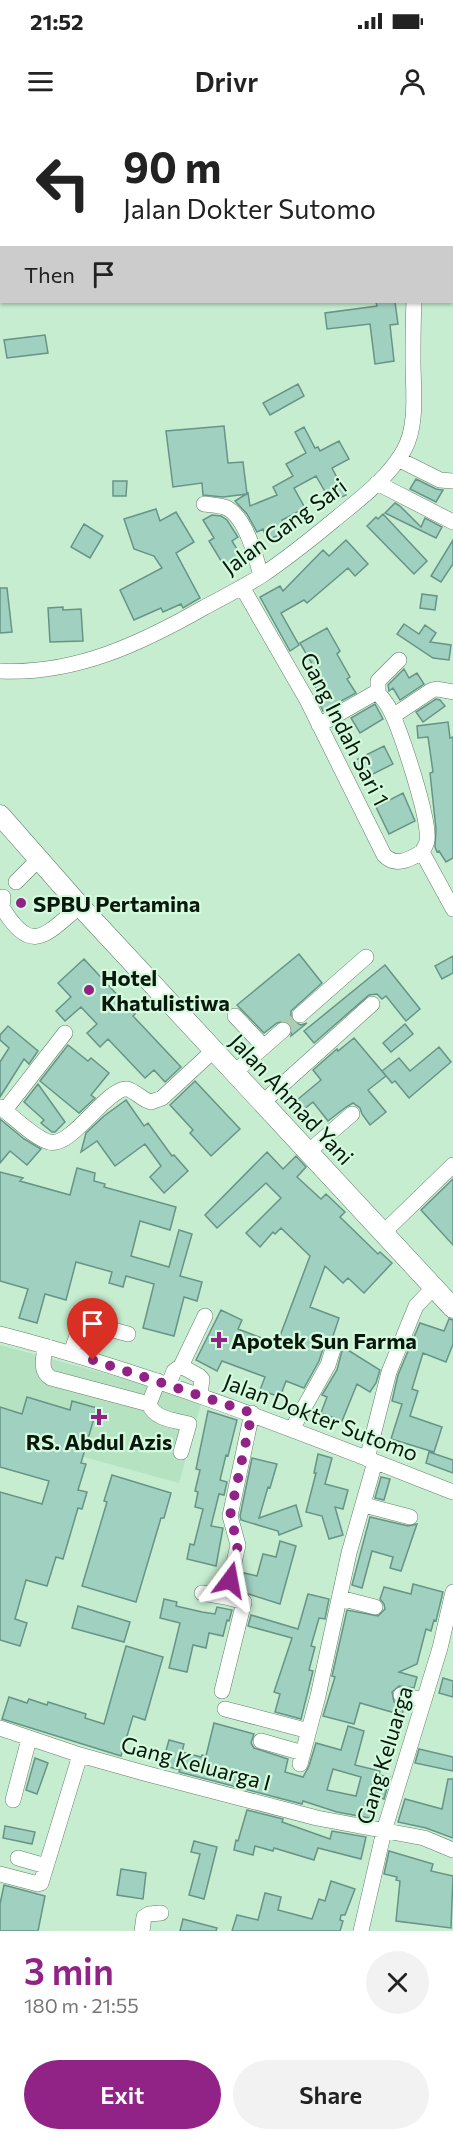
<!DOCTYPE html>
<meta charset="utf-8">
<style>
body{margin:0;font-family:Commissioner,sans-serif;background:#f2f2f2;color:#222;height:100vh;display:flex;flex-direction:column;font-size:22px;white-space:nowrap}
*{box-sizing:border-box;margin:0}
p{font-size:20px;color:#767676}
.icon{flex:none;width:33px;height:33px;fill:none;stroke:currentColor;stroke-width:2;stroke-linecap:round;stroke-linejoin:round}
.map{position:relative;height:1811px;overflow:hidden}
.sheet{display:flex;flex-direction:column;background:#fff;flex:1}
.sheet>*{flex:none}
.hud{position:absolute;left:0px;top:0px;width:453px;height:183px;box-shadow:0 2px 4px #0004;background:#fff;color:#222;overflow:hidden}
.pin{position:absolute;display:grid;place-items:center;width:51px;height:51px;color:#fff;margin:-62px -26px;border-radius:50% 50% 50% 0;rotate:-45deg;box-shadow:0 0 6px #0007}
.pin .icon{rotate:45deg}
.me{position:absolute;width:66px;margin:-33px;rotate:13deg;stroke-linejoin:round;filter:drop-shadow(0 0 4px #0008)}
.turn{display:flex;align-items:center;gap:21px;height:126px;padding:0 24px;font-size:27px}
.turn .icon{width:78px;height:78px;stroke-width:2.5}
.turn b{display:block;font-size:42px;line-height:51px}
.then{display:flex;align-items:center;height:57px;padding:0 24px;background:#0003;gap:12px;font-size:22px}
.round{display:grid;place-items:center;flex:none;width:63px;height:63px;border-radius:32px;background:#f2f2f2}
.headline{display:flex;align-items:center;justify-content:space-between;height:102px;padding:0 24px}
h1{font-size:36px;font-weight:600;line-height:45px;color:#902385}
.button{display:flex;gap:12px;margin-top:auto;padding:12px 24px}
.button a{flex:1;height:69px;border-radius:36px;background:#902385;color:#fff;font-size:24px;font-weight:600;line-height:69px;text-align:center}
.button a+a{background:#f2f2f2;color:#222}
.status{display:flex;justify-content:space-between;align-items:center;height:42px;padding:0 30px;background:#fff;direction:ltr}
.status svg{height:16px;fill:currentColor}
header{display:flex;justify-content:space-between;align-items:center;height:78px;padding:0 24px;background:#fff;font-size:27px;font-weight:600}
.map>svg:first-child{display:block}
.built{fill:#b5e2c1}
.building{fill:#a0d0c0;stroke:#669486;stroke-width:1.5;fill-rule:evenodd}
.lines{fill:none;stroke-linecap:round;stroke-linejoin:round}
.minor-tunnel{stroke:#aacdb3;stroke-width:15;stroke-dasharray:15 8;stroke-linecap:butt}
.minor-casing{stroke:#5f8168;stroke-width:16}
.major-casing{stroke:#5f8168;stroke-width:21}
.minor{stroke:#fff;stroke-width:15}
.major{stroke:#fff;stroke-width:20}
.route{stroke:#902385;stroke-width:10;stroke-dasharray:0 18}
.poi-dot{fill:#902385;stroke:#d4fadd;stroke-width:2}
.labels{text-anchor:middle;dominant-baseline:central;stroke-width:4.5;stroke-linejoin:round;paint-order:stroke}
.street-label{font-size:22px;fill:#09170d;stroke:#d4fadd}
.poi-label{font-size:22px;font-weight:bold;fill:#09170d;stroke:#d4fadd;text-anchor:start}
</style>
<div class="status"><b>21:52</b><svg viewBox="0 0 49 12"><path d="M0 12V9h3v3zM5 12V6h3v6zM10 12V3h3v9zM15 12V0h3v12zM26 1h20v11H26zM47 4h2v5h-2z"/></svg></div>
<header><svg class="icon" aria-label="menu" viewBox="0 0 24 24"><path d="M4 6h16M4 12h16M4 18h16"/></svg>Drivr<svg class="icon" aria-label="person" viewBox="0 0 24 24"><circle cx="12" cy="8" r="4"/><path d="M4 21q1-7 8-7t8 7"/></svg></header>
<div class="map">
<svg width="453" height="1811" viewBox="0 0 453 1811">
<rect width="100%" height="100%" fill="#c7edd0"/>
<path class="built" d="M0 1225 202 1280 179 1363 0 1314Z"/>
<path class="building" d="M376 182H395L398 204 390 205 394 241 375 244 370 204 327 209 325 193 377 186Z
M45 215 48 233 7 238 4 220Z
M298 264 304 276 270 295 263 283Z
M224 306 228 343 243 342 247 374 223 377 203 375 202 363 173 367 166 311Z
M304 307 315 328 318 327 320 331 339 321 349 339 332 348 346 375 331 382 316 356 294 368 305 388 282 400 287 412 267 420 263 409 257 412 247 394 235 381 248 373 250 386 277 375 273 367 293 356 286 344 306 333 295 312Z
M416 359 436 369 443 370 436 382 410 369Z
M113 361H127L126 376H113Z
M395 383 400 386 421 407 425 398 442 407 436 418 385 393Z
M156 389 160 401 176 392 194 422 176 433 200 478 183 488 181 484 163 492 161 488 134 500 120 470 162 448 154 436 134 429 124 399Z
M383 394 427 441 414 454 367 406 376 397 378 399Z
M212 395 221 396 227 400 238 417 232 421 243 439 226 449 209 421 214 418 203 400Z
M84 404 103 416 90 438 71 427Z
M346 420 368 444 355 456 348 448 307 483 304 480 281 493 299 525 290 531 260 477 280 466 283 471 323 430 329 436Z
M453 420V444L441 462 431 456Z
M0 468H7L12 512 0 513Z
M422 474 437 476 435 490 420 488Z
M63 487V490L81 489 83 521 50 522 48 488Z
M404 504 419 514 425 505 436 513 430 522 451 525 449 540 433 538 397 514Z
M327 508 340 531 337 534 350 557 347 559 356 573 323 591 318 580 322 578 312 561 319 556 300 523Z
M404 549 409 558 417 553 424 564 400 580 393 568 389 571 388 565Z
M436 579 440 580 445 586 423 602 416 592Z
M375 584 383 599 360 613 351 598Z
M448 602 450 618 453 617V738L446 742 439 731 437 732 435 727 436 709 430 653 433 652 428 617 418 618 417 606Z
M384 626 393 644 363 659 354 641Z
M403 673 415 701 389 714 376 687Z
M299 834 322 863 291 891V897L293 902 301 905 307 903 291 916 292 908 286 901 277 903 264 913 237 885Z
M453 836V853L442 859 435 846Z
M84 839 135 894 133 896 181 947 165 962 154 950 145 958 108 919 100 927 87 913 97 904 81 887 65 901 56 891 71 877 58 863Z
M385 845 420 889 406 901 386 876 382 879 377 874 369 875 314 923 304 911Z
M405 904 413 914 391 932 383 923Z
M8 906 38 931 29 944 24 939 0 977V942L9 928 0 920V915Z
M354 918 386 956 368 970 386 992 370 1005 362 994 360 988 353 983 346 987 328 1001 313 982 298 994 291 985 321 960 313 950 337 929 338 931Z
M68 925 88 941 91 938 109 953 91 975 95 978 79 993 40 961Z
M439 927 451 942 409 978 395 961 392 963 382 951 399 938 410 951Z
M195 961 240 1009 211 1036 190 1013 193 1010 170 985Z
M38 964 65 1002 55 1012H52L41 1003 44 1000 24 982Z
M126 980 144 1006 148 1003 172 1036 174 1035 188 1051 164 1073 150 1057 161 1046 145 1024 115 1046 97 1021 81 1032 86 1013 104 996Z
M0 999 24 1019 41 1029 27 1045 10 1031 0 1043Z
M267 1032 283 1049 296 1036 306 1047 297 1057 321 1079 326 1074 345 1092 340 1097 378 1134 380 1132 392 1143 364 1173 348 1158 343 1163 325 1146 310 1187 339 1198 333 1216 325 1223 319 1241 304 1268 286 1261 280 1277 260 1270 265 1257 222 1241 217 1251 196 1240 221 1190 242 1200 238 1209 277 1224 310 1136 281 1108 275 1114 273 1112 260 1127 246 1113 281 1078 266 1063 217 1108 205 1095Z
M77 1048 95 1053 94 1061 105 1064 104 1067 176 1087 170 1110 140 1101 131 1136 169 1147 179 1110 192 1114 180 1156 202 1162 197 1181 184 1177 174 1216 143 1208 154 1164 126 1156 123 1167 109 1163 112 1152 76 1142 66 1180 45 1174 37 1203 19 1198 28 1169 0 1161V1052L23 1058 20 1061 70 1075Z
M453 1059V1125L421 1090Z
M449 1199 453 1200V1224L446 1242 423 1233 412 1269 418 1271 410 1296 442 1307 434 1332 391 1319 402 1284 392 1281 398 1255 420 1203 444 1211Z
M343 1227 380 1250 376 1263 370 1272 357 1264 342 1301 321 1293 327 1277 322 1275 337 1250Z
M27 1277 70 1290 72 1281 97 1288 81 1343 86 1344 78 1370 87 1372 82 1389 78 1388 63 1439 56 1437 47 1466 26 1460 15 1499 27 1503 20 1526 0 1520V1372L42 1384 49 1361 0 1347V1287L22 1294Z
M208 1291 237 1300 228 1336 226 1335 220 1360 227 1362 224 1375 219 1374 211 1406 223 1408 216 1446 187 1439 190 1424 194 1425 203 1389 195 1387 198 1372 195 1371 200 1350 196 1349Z
M429 1332 453 1340V1353L426 1343Z
M318 1334 332 1338 325 1364 348 1370 343 1389 335 1387 343 1415 329 1419 322 1396 306 1392 316 1353H314Z
M252 1338 277 1344 270 1368 268 1367 259 1398 296 1385 302 1406 279 1415 278 1411 241 1400 240 1396Z
M112 1355 171 1373 164 1398H161L136 1482 82 1466 107 1382 104 1381Z
M381 1357 390 1359 384 1380 375 1378Z
M370 1397 408 1406 417 1404 401 1451 390 1448 393 1437 372 1431 362 1468 352 1465Z
M280 1421 296 1426 280 1484 239 1471 244 1453 257 1456 263 1434 276 1437Z
M413 1464 443 1472 436 1501 434 1500 431 1511 426 1509 417 1544 399 1552 417 1557 414 1568 399 1566 392 1572 394 1582 404 1586 402 1595 360 1583 354 1604 323 1596 335 1557 332 1556 347 1490 378 1496 385 1489 384 1484 380 1479 384 1467 411 1474Z
M308 1474 329 1479 325 1499 319 1498 311 1526 315 1527 309 1550 313 1551 301 1599 275 1592 280 1574 274 1572 292 1518 248 1506 251 1495 298 1509Z
M164 1479 177 1482 176 1486 202 1492 215 1494 217 1487 232 1490 229 1501 227 1500 223 1516 209 1513 206 1528 193 1525 187 1552 169 1548 180 1503 160 1498Z
M78 1486 130 1502 124 1522 72 1508Z
M126 1526 163 1537 145 1600 133 1596 121 1636 2 1599 9 1577 27 1583 29 1579 47 1585 48 1582 86 1594 85 1598 104 1604Z
M443 1558 453 1561V1577L439 1573Z
M214 1603 254 1614 251 1623 254 1628 288 1639 285 1652 303 1657 309 1646 316 1623 341 1630 348 1606 364 1611 355 1645 380 1651 379 1655 390 1657 384 1679 378 1677 375 1699 337 1692 303 1681 302 1684 179 1652 180 1650 162 1645 169 1620 184 1624 182 1632 201 1637 202 1635 206 1636ZM333 1649 361 1657 356 1676 327 1670Z
M419 1629 453 1637V1651L415 1643Z
M35 1638 48 1643 37 1674 26 1670Z
M448 1659H453V1718L426 1708 398 1702 405 1679 442 1689Z
M247 1690 283 1699 282 1702 330 1719 332 1711 366 1717 361 1739 318 1728 314 1740 274 1728 273 1731 255 1726 253 1735 234 1730 236 1720 238 1721Z
M5 1706 35 1712 32 1724 3 1718Z
M194 1721 217 1727 204 1779 189 1775 200 1734 191 1732Z
M389 1731 433 1744 431 1751 453 1756 451 1808 396 1801 400 1761 396 1760 397 1757 384 1754Z
M121 1749 146 1753 143 1779 117 1775Z
M331 1761 355 1769 345 1795H341L340 1800 343 1801 340 1811H232L237 1795 258 1800 265 1773 281 1777 278 1790 312 1799 319 1779 325 1781Z
M4 1765 45 1776 38 1811H0V1784Z
M183 1799 217 1808 216 1811H180Z"/>
<g class="lines">
<path class="minor-tunnel" d="M283 910 300 895"/>
<defs>
<path id="minor" d="M111 0V2
M445 2 446 0
M452 91H453
M0 93H2
M398 339 440 360 453 361
M377 363 453 402
M204 384C210 385 221 385 227 388 246 398 256 437 261 456
M242 467 307 580 384 735C395 747 409 740 422 732
M0 551C75 555 142 523 205 487 224 477 243 467 261 456 286 439 310 420 333 401 357 381 389 358 404 330 418 305 413 269 413 241 413 221 413 201 414 182
M378 573V561L399 540
M393 596 432 570 437 569 453 572
M319 605 373 574 378 573C382 578 386 582 389 588 400 608 430 699 427 720 427 724 424 728 422 732
M422 732 453 789
M16 762 39 739
M3 777 2 787C32 837 46 814 80 786
M300 895 366 837
M235 896 264 927
M234 953 283 910
M262 983 372 884
M0 987C13 996 34 1018 49 1022 71 1029 107 967 127 969 136 971 142 980 151 982L162 978 214 930
M5 990 65 913
M308 1032 352 994
M384 1112 453 1045
M0 1214C155 1254 304 1314 453 1372
M45 1226C44 1238 39 1251 51 1258L149 1284 158 1261
M71 1233 79 1210 87 1203 128 1214
M181 1246 205 1196
M169 1264 174 1251 181 1246 199 1256 202 1259 200 1275
M149 1284C155 1300 175 1300 189 1304L181 1332
M292 1309 328 1245 334 1226
M367 1339 389 1252 416 1186 434 1167
M364 1385 410 1397
M202 1473 226 1477
M340 1478 375 1487
M222 1571 244 1482 226 1477 238 1425 230 1396 252 1293
M401 1575 424 1580
M225 1589 309 1611
M0 1608 80 1635 144 1653 317 1698 424 1718 453 1730
M261 1621 303 1633
M300 1644 318 1576 349 1433 375 1342
M13 1680 29 1619
M18 1738 46 1746
M0 1754 38 1764 41 1763 80 1635
M142 1811 144 1797 149 1794 161 1793
M361 1811 384 1711 440 1528 453 1472"/>
<path id="major" d="M0 695 80 786 453 1188"/>
</defs>
<use href="#minor" class="minor-casing"/>
<use href="#major" class="major-casing"/>
<use href="#minor" class="minor"/>
<use href="#major" class="major"/>
</g>
<g class="lines">
<path class="route" d="M93 1240 252 1293 230 1396 238 1425 230 1460"/>
</g>
<g class="poi-dot">
<circle cx="21" cy="783" r="6"/>
<circle cx="89" cy="870" r="6"/>
<path d="M216 1211h6v6h6v6h-6v6h-6v-6h-6v-6h6z"/>
<path d="M96 1288h6v6h6v6h-6v6h-6v-6h-6v-6h6z"/>
</g>
<g class="labels">
<g class="street-label">
<text transform="translate(284 406) rotate(-36)">Jalan Gang Sari</text>
<text transform="translate(345 609) rotate(63)">Gang Indah Sari 1</text>
<text transform="translate(292 979) rotate(47)">Jalan Ahmad Yani</text>
<text transform="translate(321 1297) rotate(21)">Jalan Dokter Sutomo</text>
<text transform="translate(384 1635) rotate(-73)">Gang Keluarga</text>
<text transform="translate(196 1643) rotate(15)">Gang Keluarga I</text>
</g>
<g class="poi-label">
<text x="33" y="783">SPBU Pertamina</text>
<text x="101" y="857">Hotel<tspan x="101" dy="25">Khatulistiwa</tspan></text>
<text x="231" y="1220">Apotek Sun Farma</text>
<text x="99" y="1321" text-anchor="middle">RS. Abdul Azis</text>
</g>
</g>
</svg>
<div class="pin" style="left:93px;top:1240px;background:#d93025"><svg class="icon" aria-label="arrive" viewBox="0 0 24 24"><path d="M6 21V4h12l-3 4 3 4H6"/></svg></div>
<svg class="me" style="left:230px;top:1460px" viewBox="-20 -20 40 40"><path d="M0-17L14 15 0 8-14 15z" fill="#902385" stroke="#fff" stroke-width="4"/></svg>
<div class="hud">
<div class="turn"><svg class="icon" aria-label="left" viewBox="0 0 24 24"><path d="M17 20v-9H6M10 6l-5 5 5 5"/></svg><div><b>90 m</b>Jalan Dokter Sutomo</div></div>
<div class="then">Then<svg class="icon" aria-label="arrive" viewBox="0 0 24 24"><path d="M6 21V4h12l-3 4 3 4H6"/></svg></div>
</div>
</div>
<section class="sheet">
<div class="headline"><div><h1>3 min</h1><p>180 m · 21:55</p></div><a class="round"><svg class="icon" aria-label="close" viewBox="0 0 24 24"><path d="M6 6l12 12M18 6L6 18"/></svg></a></div>
<div class="button"><a>Exit</a><a>Share</a></div>
</section>
